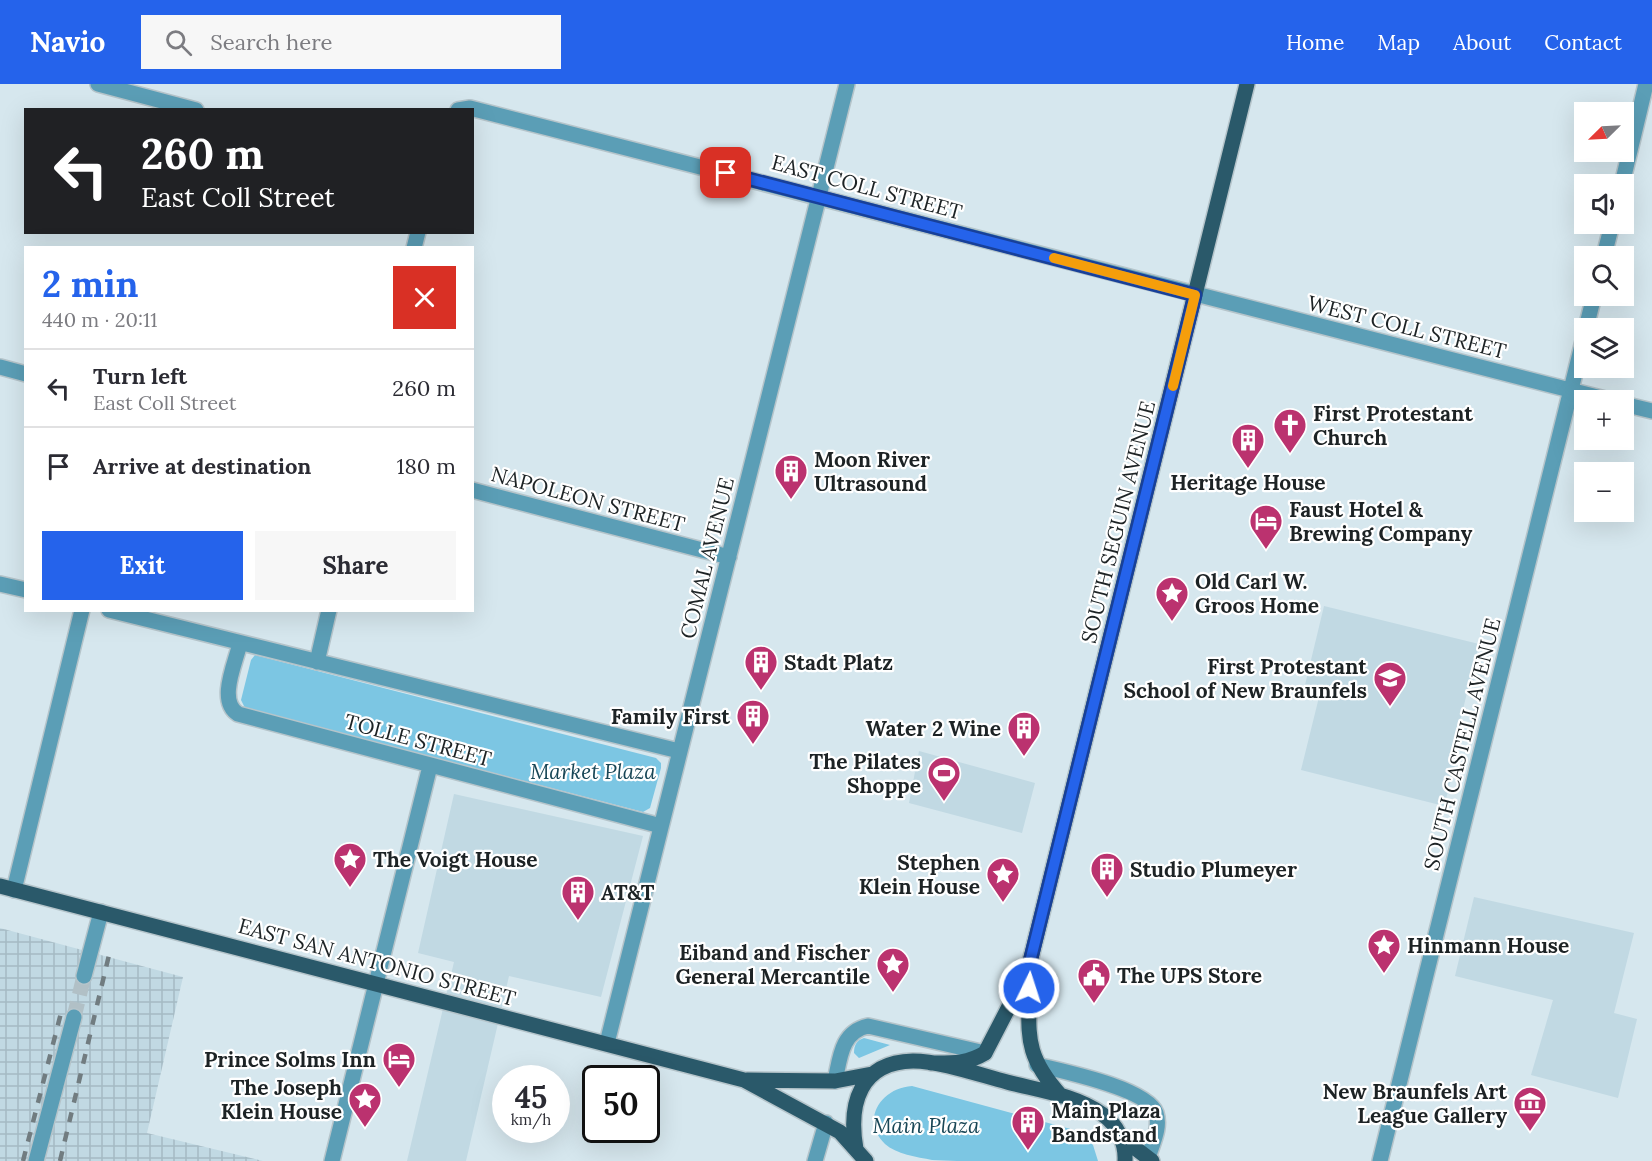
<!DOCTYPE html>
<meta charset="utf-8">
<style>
body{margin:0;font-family:Lora,serif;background:#f7f7f7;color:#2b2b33;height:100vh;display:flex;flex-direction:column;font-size:22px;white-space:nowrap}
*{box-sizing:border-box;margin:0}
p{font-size:20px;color:#7c7c81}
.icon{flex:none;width:33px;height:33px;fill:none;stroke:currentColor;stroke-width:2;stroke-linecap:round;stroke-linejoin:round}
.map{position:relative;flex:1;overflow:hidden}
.sheet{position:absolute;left:24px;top:162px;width:450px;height:366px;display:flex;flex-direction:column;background:#fff;border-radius:0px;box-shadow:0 6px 24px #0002}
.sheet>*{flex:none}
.top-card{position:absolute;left:24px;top:24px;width:450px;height:126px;border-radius:0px;box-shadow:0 6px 24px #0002;background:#202124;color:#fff;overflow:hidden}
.needle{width:39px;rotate:246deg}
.tools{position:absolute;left:1574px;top:18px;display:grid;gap:12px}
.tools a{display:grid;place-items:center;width:60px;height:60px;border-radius:0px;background:#fff;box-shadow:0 6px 24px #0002;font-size:30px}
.speed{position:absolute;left:492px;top:981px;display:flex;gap:12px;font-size:30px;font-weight:700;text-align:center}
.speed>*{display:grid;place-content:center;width:78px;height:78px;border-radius:50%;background:#fff;box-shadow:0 6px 24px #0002;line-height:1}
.speed small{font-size:15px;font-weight:400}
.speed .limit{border:3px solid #111;border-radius:9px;background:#fff;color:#111}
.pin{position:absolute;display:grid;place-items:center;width:51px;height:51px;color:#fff;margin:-26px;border-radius:12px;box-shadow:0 3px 9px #0006}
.me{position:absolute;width:66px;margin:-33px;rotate:4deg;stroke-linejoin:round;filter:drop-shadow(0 0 4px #0008)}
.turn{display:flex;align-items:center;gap:21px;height:126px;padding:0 18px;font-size:27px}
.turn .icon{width:78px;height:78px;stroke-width:2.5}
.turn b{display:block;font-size:42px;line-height:51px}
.round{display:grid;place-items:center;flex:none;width:63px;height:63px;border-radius:0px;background:#f7f7f7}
.overview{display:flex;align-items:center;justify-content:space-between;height:102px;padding:0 18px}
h1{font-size:36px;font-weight:700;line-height:45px;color:#2563eb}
.cta{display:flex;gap:12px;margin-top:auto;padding:12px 18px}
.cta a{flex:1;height:69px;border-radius:0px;background:#2563eb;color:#fff;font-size:24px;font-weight:700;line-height:69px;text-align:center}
.cta a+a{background:#f7f7f7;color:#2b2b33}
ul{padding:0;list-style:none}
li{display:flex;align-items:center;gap:18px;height:78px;padding:0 18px;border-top:2px solid #e1e1e2}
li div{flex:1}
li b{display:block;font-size:22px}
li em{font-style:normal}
header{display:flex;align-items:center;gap:36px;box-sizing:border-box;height:84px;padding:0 30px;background:#2563eb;color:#fff}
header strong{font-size:28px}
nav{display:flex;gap:33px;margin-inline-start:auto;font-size:21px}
.search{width:420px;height:54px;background:#f7f7f7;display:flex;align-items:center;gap:15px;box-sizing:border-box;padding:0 21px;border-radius:0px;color:#7c7c81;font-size:22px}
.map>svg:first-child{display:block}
.built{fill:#c1d9e3}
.industrial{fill:url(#industrial-grid)}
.green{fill:#7cc6e3}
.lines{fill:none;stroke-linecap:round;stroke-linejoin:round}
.minor-tunnel{stroke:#b1c0c6;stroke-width:15;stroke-dasharray:15 8;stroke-linecap:butt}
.minor-casing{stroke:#b5c4ca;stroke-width:18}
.major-casing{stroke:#b5c4ca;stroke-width:18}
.minor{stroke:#5b9eb6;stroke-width:15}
.major{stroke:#2a596a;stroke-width:15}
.rail{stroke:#717c80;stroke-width:4.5;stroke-dasharray:10 10;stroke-linecap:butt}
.route-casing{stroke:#184099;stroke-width:15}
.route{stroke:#2563eb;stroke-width:10}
.slow{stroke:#f59e0b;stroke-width:10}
.labels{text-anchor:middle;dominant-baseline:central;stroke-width:4.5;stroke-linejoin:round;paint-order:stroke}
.street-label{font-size:21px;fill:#1d2325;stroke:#fff}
.poi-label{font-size:21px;font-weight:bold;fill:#1d2325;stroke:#fff;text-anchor:start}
.park-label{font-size:21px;font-style:italic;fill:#184656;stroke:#fff}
</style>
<header>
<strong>Navio</strong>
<div class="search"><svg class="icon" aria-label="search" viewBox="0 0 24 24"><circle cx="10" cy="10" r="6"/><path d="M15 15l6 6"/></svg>Search here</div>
<nav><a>Home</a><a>Map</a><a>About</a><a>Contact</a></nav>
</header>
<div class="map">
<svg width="1652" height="1077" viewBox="0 0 1652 1077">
<defs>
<pattern id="industrial-grid" width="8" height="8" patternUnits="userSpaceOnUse" patternTransform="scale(1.5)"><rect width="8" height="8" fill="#c1d9e3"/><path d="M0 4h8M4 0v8" fill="none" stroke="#a5bac3"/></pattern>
</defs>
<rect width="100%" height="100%" fill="#d6e7ee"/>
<path class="built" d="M1324 522 1479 560 1451 674 1455 681 1444 722 1301 686 1321 605 1305 601Z
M919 667 1035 699 1022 749 909 719Z
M454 710 643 752 601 913 509 892 466 1077H407L454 878 418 869Z
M1474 813 1634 849 1614 929 1637 935 1618 1014 1531 991 1553 916 1455 892Z"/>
<path class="industrial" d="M0 844 183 893 147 1049 263 1077H0Z"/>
<path class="green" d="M255 571 656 674 661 679V684L650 724 643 728 245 624 241 616 251 576Z
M864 954 890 961 859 974 854 969C854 961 857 956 864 954Z
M912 1002 1078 1047 1093 1061 1098 1077C1059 1077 1021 1077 982 1077 966 1077 948 1077 932 1076 917 1073 896 1070 885 1060 860 1036 881 1004 912 1002Z"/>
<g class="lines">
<path class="minor-tunnel" d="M74 933 84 892"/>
<defs>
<path id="minor" d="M98 0 196 26
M458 26 470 24 1609 316
M1622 100 1646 0
M414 164 418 148
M1604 172 1612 140
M1586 244 1594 212
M0 283 26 290
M1623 320 1652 327
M472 406 729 473
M0 500 26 506
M109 526 679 667
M240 559C236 578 217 617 238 630L661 742
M317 578 329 526
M14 806 82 526
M84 892 101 828
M607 959 847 0
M1037 981C1061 987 1147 1004 1156 1029 1161 1044 1152 1060 1148 1074
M835 997C840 974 841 948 868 942L985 969
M36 1077 74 933
M332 1077 430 682
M815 1077 826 1039
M1380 1077 1584 253"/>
<path id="major" d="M0 802 744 996 840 1048 866 1077
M1028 886C1032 946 1018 964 1061 1012
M931 979C951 979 967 980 985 969L1028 886 1247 0
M747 996 835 997 872 990
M1122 1054 1152 1077
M856 1065C848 1020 860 978 913 977 941 977 980 991 1007 998 1037 1006 1076 1011 1102 1030 1117 1040 1126 1059 1125 1077"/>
</defs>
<use href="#minor" class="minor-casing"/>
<use href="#major" class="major-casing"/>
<use href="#minor" class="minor"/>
<use href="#major" class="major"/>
<path class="rail" d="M23 1077 62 925
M60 1077 109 871"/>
</g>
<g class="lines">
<defs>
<path id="route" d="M726 89 1195 211 1028 886 1029 904"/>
</defs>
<use href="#route" class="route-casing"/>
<use href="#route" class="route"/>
<path class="slow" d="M1054 174 1195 211 1173 302"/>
</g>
<defs>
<symbol id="church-pin" viewBox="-11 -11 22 30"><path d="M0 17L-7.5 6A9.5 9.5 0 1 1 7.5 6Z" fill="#bb326f" stroke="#fff"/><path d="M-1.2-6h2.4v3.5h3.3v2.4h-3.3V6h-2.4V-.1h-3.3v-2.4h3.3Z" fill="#fff"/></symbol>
<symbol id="building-pin" viewBox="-11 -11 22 30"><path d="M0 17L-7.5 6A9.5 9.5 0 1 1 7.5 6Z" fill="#bb326f" stroke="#fff"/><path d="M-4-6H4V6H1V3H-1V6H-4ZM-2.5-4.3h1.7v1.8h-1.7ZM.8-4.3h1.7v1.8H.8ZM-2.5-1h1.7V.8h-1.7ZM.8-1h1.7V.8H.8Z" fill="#fff"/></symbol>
<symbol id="hotel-pin" viewBox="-11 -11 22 30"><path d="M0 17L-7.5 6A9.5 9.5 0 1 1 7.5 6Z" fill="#bb326f" stroke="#fff"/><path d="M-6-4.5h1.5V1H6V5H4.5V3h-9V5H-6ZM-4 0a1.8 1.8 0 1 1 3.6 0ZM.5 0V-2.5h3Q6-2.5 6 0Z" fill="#fff"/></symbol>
<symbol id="sight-pin" viewBox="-11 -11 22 30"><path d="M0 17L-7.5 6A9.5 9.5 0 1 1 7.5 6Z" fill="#bb326f" stroke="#fff"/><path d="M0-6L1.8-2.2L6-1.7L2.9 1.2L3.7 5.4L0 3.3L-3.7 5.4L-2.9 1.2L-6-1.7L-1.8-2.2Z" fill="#fff"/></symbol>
<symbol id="school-pin" viewBox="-11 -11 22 30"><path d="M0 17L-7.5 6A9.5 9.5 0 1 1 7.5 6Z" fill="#bb326f" stroke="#fff"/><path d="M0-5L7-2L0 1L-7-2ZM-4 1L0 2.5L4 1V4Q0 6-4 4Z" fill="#fff"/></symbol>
<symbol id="stadium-pin" viewBox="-11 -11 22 30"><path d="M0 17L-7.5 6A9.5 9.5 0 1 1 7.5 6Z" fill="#bb326f" stroke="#fff"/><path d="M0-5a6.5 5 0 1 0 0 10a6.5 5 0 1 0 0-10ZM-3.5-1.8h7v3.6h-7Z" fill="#fff"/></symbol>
<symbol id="civic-pin" viewBox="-11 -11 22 30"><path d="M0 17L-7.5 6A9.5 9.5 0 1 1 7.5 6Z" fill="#bb326f" stroke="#fff"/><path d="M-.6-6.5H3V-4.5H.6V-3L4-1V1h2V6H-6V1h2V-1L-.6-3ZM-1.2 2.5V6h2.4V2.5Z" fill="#fff"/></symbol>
<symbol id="museum-pin" viewBox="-11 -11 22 30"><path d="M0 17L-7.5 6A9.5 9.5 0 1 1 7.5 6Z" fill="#bb326f" stroke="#fff"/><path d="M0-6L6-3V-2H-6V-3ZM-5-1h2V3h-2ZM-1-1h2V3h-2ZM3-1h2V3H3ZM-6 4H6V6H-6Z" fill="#fff"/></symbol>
</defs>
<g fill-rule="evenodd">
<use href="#church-pin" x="1271" y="322" width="38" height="52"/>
<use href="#building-pin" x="1229" y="337" width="38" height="52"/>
<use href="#building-pin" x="772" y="368" width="38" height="52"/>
<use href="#hotel-pin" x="1247" y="418" width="38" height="52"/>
<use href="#sight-pin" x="1153" y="490" width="38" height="52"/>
<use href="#building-pin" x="742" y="559" width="38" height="52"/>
<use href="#school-pin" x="1371" y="575" width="38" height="52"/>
<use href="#building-pin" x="734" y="613" width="38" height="52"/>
<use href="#building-pin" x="1005" y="625" width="38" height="52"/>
<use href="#stadium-pin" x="925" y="670" width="38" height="52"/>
<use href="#sight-pin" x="331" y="756" width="38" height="52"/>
<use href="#building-pin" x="1088" y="766" width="38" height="52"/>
<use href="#sight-pin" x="984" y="771" width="38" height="52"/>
<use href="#building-pin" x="559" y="789" width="38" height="52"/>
<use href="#sight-pin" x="1365" y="842" width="38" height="52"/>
<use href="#sight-pin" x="874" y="861" width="38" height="52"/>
<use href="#civic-pin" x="1075" y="872" width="38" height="52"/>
<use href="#hotel-pin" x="380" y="956" width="38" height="52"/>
<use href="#sight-pin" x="346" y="996" width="38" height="52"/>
<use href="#museum-pin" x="1511" y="1000" width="38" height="52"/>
<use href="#building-pin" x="1009" y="1019" width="38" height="52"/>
</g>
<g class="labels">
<g class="street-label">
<text transform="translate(867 103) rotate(15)">EAST COLL STREET</text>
<text transform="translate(1407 243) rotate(14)">WEST COLL STREET</text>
<text transform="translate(588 415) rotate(15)">NAPOLEON STREET</text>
<text transform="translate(1118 438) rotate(-76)">SOUTH SEGUIN AVENUE</text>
<text transform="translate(707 474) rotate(-76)">COMAL AVENUE</text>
<text transform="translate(418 656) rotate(15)">TOLLE STREET</text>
<text transform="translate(1462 660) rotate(-76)">SOUTH CASTELL AVENUE</text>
<text transform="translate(377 878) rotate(15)">EAST SAN ANTONIO STREET</text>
</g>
<g class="poi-label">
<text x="1313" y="329">First Protestant<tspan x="1313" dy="24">Church</tspan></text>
<text x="814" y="375">Moon River<tspan x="814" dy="24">Ultrasound</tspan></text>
<text x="1248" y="398" text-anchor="middle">Heritage House</text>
<text x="1289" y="425">Faust Hotel &amp;<tspan x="1289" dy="24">Brewing Company</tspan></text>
<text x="1195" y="497">Old Carl W.<tspan x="1195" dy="24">Groos Home</tspan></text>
<text x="784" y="578">Stadt Platz</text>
<text x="1367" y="582" text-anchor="end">First Protestant<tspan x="1367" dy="24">School of New Braunfels</tspan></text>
<text x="730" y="632" text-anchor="end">Family First</text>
<text x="1001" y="644" text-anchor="end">Water 2 Wine</text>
<text x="921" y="677" text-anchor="end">The Pilates<tspan x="921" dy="24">Shoppe</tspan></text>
<text x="373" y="775">The Voigt House</text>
<text x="980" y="778" text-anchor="end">Stephen<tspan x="980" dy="24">Klein House</tspan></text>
<text x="1130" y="785">Studio Plumeyer</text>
<text x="601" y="808">AT&amp;T</text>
<text x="1407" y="861">Hinmann House</text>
<text x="870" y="868" text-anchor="end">Eiband and Fischer<tspan x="870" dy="24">General Mercantile</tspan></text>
<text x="1117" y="891">The UPS Store</text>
<text x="376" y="975" text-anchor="end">Prince Solms Inn</text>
<text x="342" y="1003" text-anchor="end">The Joseph<tspan x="342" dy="24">Klein House</tspan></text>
<text x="1507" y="1007" text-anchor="end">New Braunfels Art<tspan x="1507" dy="24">League Gallery</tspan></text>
<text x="1051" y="1026">Main Plaza<tspan x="1051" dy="24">Bandstand</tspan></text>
</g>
<g class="park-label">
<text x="593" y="687">Market Plaza</text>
<text x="926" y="1041">Main Plaza</text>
</g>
</g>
</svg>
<div class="tools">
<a><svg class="needle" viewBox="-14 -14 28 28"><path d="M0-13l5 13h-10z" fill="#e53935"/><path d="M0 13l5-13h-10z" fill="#7c7c81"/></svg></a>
<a><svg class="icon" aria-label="sound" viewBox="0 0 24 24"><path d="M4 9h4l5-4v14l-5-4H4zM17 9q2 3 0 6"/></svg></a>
<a><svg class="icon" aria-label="search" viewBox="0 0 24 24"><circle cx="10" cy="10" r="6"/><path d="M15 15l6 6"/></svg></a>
<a><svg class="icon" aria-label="layers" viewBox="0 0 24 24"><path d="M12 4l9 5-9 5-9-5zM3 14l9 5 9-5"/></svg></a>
<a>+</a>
<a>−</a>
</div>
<div class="speed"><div>45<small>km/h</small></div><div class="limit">50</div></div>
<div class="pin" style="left:726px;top:89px;background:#d93025"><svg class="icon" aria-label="arrive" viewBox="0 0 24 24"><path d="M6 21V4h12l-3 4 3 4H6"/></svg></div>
<svg class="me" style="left:1029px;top:904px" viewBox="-20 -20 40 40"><circle r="17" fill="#2563eb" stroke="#fff" stroke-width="3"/><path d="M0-11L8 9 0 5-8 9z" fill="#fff"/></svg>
<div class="top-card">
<div class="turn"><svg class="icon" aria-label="left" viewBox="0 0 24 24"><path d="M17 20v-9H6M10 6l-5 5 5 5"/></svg><div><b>260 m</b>East Coll Street</div></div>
</div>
<section class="sheet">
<div class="overview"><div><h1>2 min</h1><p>440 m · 20:11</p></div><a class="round" style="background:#d93025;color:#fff"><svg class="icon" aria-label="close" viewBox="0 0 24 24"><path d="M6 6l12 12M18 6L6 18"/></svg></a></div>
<ul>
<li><svg class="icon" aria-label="left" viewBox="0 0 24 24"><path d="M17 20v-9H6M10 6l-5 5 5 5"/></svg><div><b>Turn left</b><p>East Coll Street</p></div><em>260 m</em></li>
<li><svg class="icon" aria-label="arrive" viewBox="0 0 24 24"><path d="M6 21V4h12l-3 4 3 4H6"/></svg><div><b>Arrive at destination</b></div><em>180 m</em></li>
</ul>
<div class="cta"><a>Exit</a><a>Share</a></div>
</section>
</div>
